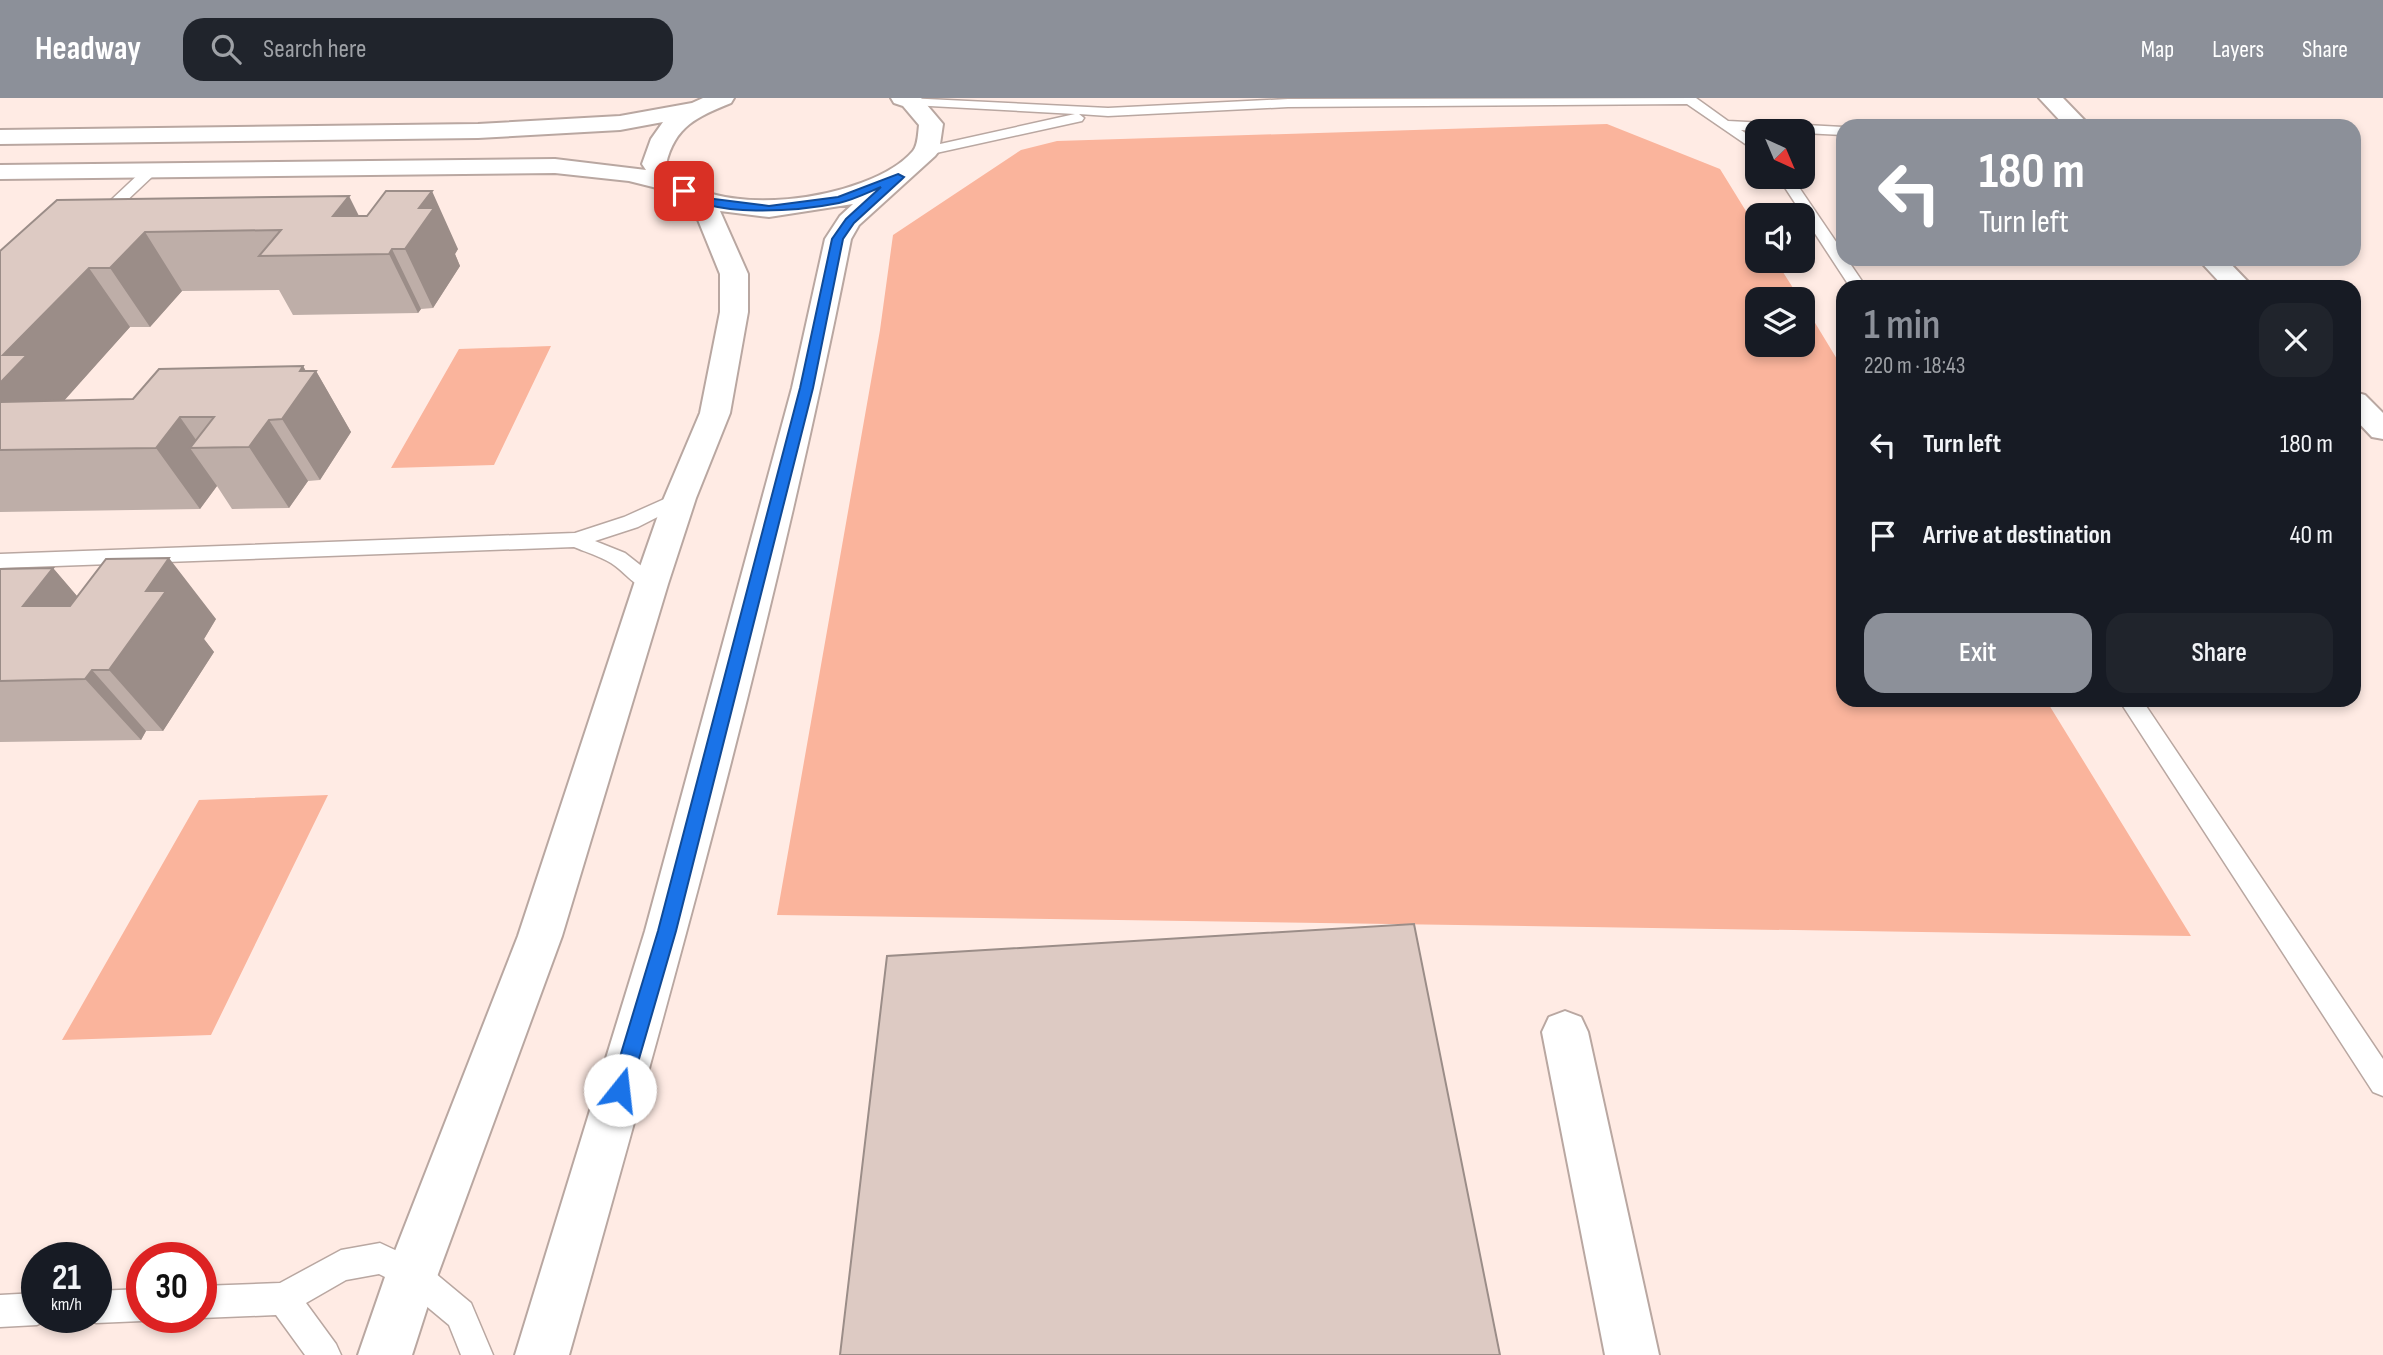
<!DOCTYPE html>
<meta charset="utf-8">
<style>
body{margin:0;font-family:"Sofia Sans Condensed",sans-serif;background:#20242c;color:#f1f3f6;height:100vh;display:flex;flex-direction:column;font-size:26px;white-space:nowrap}
*{box-sizing:border-box;margin:0}
p{font-size:23px;color:#9ea1a6}
.icon{flex:none;width:38px;height:38px;fill:none;stroke:currentColor;stroke-width:2;stroke-linecap:round;stroke-linejoin:round}
.map{position:relative;flex:1;overflow:hidden}
.drawer{position:absolute;left:1836px;top:182px;width:525px;height:427px;display:flex;flex-direction:column;background:#171b24;border-radius:21px;box-shadow:0 4px 10px #0003}
.drawer>*{flex:none}
.banner{position:absolute;left:1836px;top:21px;width:525px;height:147px;border-radius:21px;box-shadow:0 4px 10px #0003;background:#8c9099;color:#fff;overflow:hidden}
.needle{width:46px;rotate:136deg}
.controls{position:absolute;left:1745px;top:21px;display:grid;gap:14px}
.controls a{display:grid;place-items:center;width:70px;height:70px;border-radius:14px;background:#171b24;box-shadow:0 4px 10px #0003;font-size:35px}
.speed{position:absolute;left:21px;top:1144px;display:flex;gap:14px;font-size:35px;font-weight:700;text-align:center}
.speed>*{display:grid;place-content:center;width:91px;height:91px;border-radius:50%;background:#171b24;box-shadow:0 4px 10px #0003;line-height:1}
.speed small{font-size:18px;font-weight:400}
.speed .limit{border:10px solid #d22;background:#fff;color:#111}
.pin{position:absolute;display:grid;place-items:center;width:60px;height:60px;color:#fff;margin:-30px;border-radius:14px;box-shadow:0 4px 10px #0006}
.me{position:absolute;width:77px;margin:-38px;rotate:16deg;stroke-linejoin:round;filter:drop-shadow(0 0 5px #0008)}
.turn{display:flex;align-items:center;gap:24px;height:147px;padding:0 28px;font-size:32px}
.turn .icon{width:91px;height:91px;stroke-width:2.5}
.turn b{display:block;font-size:49px;line-height:60px}
.round{display:grid;place-items:center;flex:none;width:74px;height:74px;border-radius:21px;background:#20242c}
.head{display:flex;align-items:center;justify-content:space-between;height:119px;padding:0 28px}
h1{font-size:42px;font-weight:600;line-height:52px;color:#8c9099}
.cta{display:flex;gap:14px;margin-top:auto;padding:14px 28px}
.cta a{flex:1;height:80px;border-radius:21px;background:#8c9099;color:#fff;font-size:28px;font-weight:600;line-height:80px;text-align:center}
.cta a+a{background:#20242c;color:#f1f3f6}
ul{padding:0;list-style:none}
li{display:flex;align-items:center;gap:21px;height:91px;padding:0 28px}
li div{flex:1}
li b{display:block;font-size:26px}
li em{font-style:normal}
header{display:flex;align-items:center;gap:42px;box-sizing:border-box;height:98px;padding:0 35px;background:#8c9099;color:#fff}
header strong{font-size:33px}
nav{display:flex;gap:38px;margin-inline-start:auto;font-size:24px}
.search{width:490px;height:63px;background:#20242c;display:flex;align-items:center;gap:18px;box-sizing:border-box;padding:0 24px;border-radius:21px;color:#9ea1a6;font-size:26px}
.map>svg:first-child{display:block}
.green{fill:#fab49c}
.lines{fill:none;stroke-linecap:round;stroke-linejoin:round}
.service-casing{stroke:#b9a7a1;stroke-width:3}
.minor-casing{stroke:#b9a7a1;stroke-width:4}
.service{fill:#fff;fill-rule:evenodd}
.minor{fill:#fff;fill-rule:evenodd}
.wall{fill:#beaea8}
.shaded-wall{fill:#9b8d88}
.building{fill:#ddcac3;stroke:#9b8d88;stroke-width:2}
.route{fill:#1a73e8;stroke:#114b97;stroke-width:2}
</style>
<header>
<strong>Headway</strong>
<div class="search"><svg class="icon" aria-label="search" viewBox="0 0 24 24"><circle cx="10" cy="10" r="6"/><path d="M15 15l6 6"/></svg>Search here</div>
<nav><a>Map</a><a>Layers</a><a>Share</a></nav>
</header>
<div class="map">
<svg width="2383" height="1257" viewBox="0 0 2383 1257">
<rect width="100%" height="100%" fill="#ffebe4"/>
<path class="green" d="M1607 26 1720 71 1757 131V163H1776L1800 201H1757V247H1802L1803 205 1843 271V602H2046L2191 838 777 817 880 232 893 137 1021 52 1057 43Z
M551 248 494 367 391 370 459 251Z
M328 697 211 937 62 942 199 702Z"/>
<g class="lines">
<defs>
<path id="service" d="M907 0 1108 10 1288 1 1696 0 1728 23 1843 29V37L1741 32 1757 43V54L1687 6 1288 9 1108 18 1079 16 1084 20 1082 23 927 57 920 53 922 50 1075 16 911 7 904 3Z
M149 70 156 74 154 77 104 124H94L91 121 94 118 144 71Z
M1778 79H1792L1843 154V161H1847L1866 189H1850Z
M680 394 687 396 690 400 687 404 638 429 595 443 625 455 658 481 661 486 658 491C639 496 626 474 611 465 599 458 586 454 574 449L0 470V456L575 435 624 419Z
M2119 602H2142L2383 961V998L2373 994Z
M380 1145 423 1165 471 1205 493 1257H461L449 1227 401 1187 379 1176 346 1182 306 1205 336 1246 341 1257H305L276 1217 201 1220V1188L280 1185 341 1152Z
M142 1191V1220H149L142 1223 96 1225 85 1220H96V1193Z
M37 1195V1220H49L48 1222 37 1227 0 1229V1197Z"/>
<path id="minor" d="M703 0H734L731 5C697 19 675 28 666 66 704 127 871 103 913 53 918 47 918 35 919 27L903 8 894 5 891 0H921L943 26 939 53 935 58 859 127 851 141C777 518 673 888 569 1257H515L645 833 792 290 825 141 840 118 853 106 769 119 720 113 748 176V214L730 315 696 400 668 486 562 838 438 1176 412 1257H358L386 1176 518 838 634 486 664 400 700 315 720 214V176L692 107 657 90 629 83 555 75 0 81V67L555 61 646 72 642 66 651 41 663 24 620 32 478 40 0 46V32L478 26 620 18 692 5Z
M2039 0H2063L2090 28H2065Z
M2198 161H2226L2253 189H2224Z
M2354 294 2365 297 2383 315V341L2372 339 2354 320Z
M1565 913 1581 919 1588 934 1659 1257H1605L1542 934 1549 919Z"/>
</defs>
<use href="#service" class="service-casing"/>
<use href="#minor" class="minor-casing"/>
<use href="#service" class="service"/>
<use href="#minor" class="minor"/>
</g>
<path class="wall" d="M57 102 359 118 458 151 455 156 460 168 433 210 421 211 418 215 293 217 279 192 182 193 150 229H130L64 302 133 301 303 268 306 273H316L351 334 320 382 308 383 289 410 232 411 217 388 200 411 0 414V153Z
M53 470 77 498 216 521 204 541 214 554 163 633H146L141 642 0 644V471Z"/>
<path class="shaded-wall" d="M432 93 458 151 455 156 460 168 433 210 405 151 419 110Z
M349 98 378 156 333 118Z
M145 134 182 193 150 229 110 170Z
M392 151 421 211 418 215 389 156Z
M89 170 130 229 63 304 0 326V285L3 257Z
M303 268 310 281 316 273 351 334 320 382 282 321 300 273Z
M180 319 201 349 190 350 217 388 200 411 156 350Z
M269 322 308 383 289 410 249 349Z
M169 460 216 521 204 541 214 554 163 633 109 572 146 493Z
M53 470 106 532 23 508Z
M92 572 146 633 141 642 85 581Z"/>
<path class="building" d="M386 93H432L419 110H434L405 151H392L389 156 259 158 281 132 145 134 110 170H89L3 257H27L0 285V153L57 102 349 98 333 118H367Z
M303 268 300 273H316L282 321 269 322 249 349 190 350 214 319H180L156 350 0 352V304L133 301 159 271Z
M169 460 146 493H166L109 572H92L85 581 0 583V471L53 470 23 508H70L106 461Z
M1414 826 1500 1257H840L887 858Z"/>
<path class="route" d="M898 76 904 79 902 81 854 125 843 141 813 290 676 833 630 992 627 999 620 1001 613 999 610 992 658 833 800 290 832 141 846 121 881 89C867 95 853 102 839 105 799 113 711 121 679 93L684 90 706 100 769 108 838 99Z"/>
</svg>
<div class="controls">
<a><svg class="needle" viewBox="-14 -14 28 28"><path d="M0-13l5 13h-10z" fill="#e53935"/><path d="M0 13l5-13h-10z" fill="#9ea1a6"/></svg></a>
<a><svg class="icon" aria-label="sound" viewBox="0 0 24 24"><path d="M4 9h4l5-4v14l-5-4H4zM17 9q2 3 0 6"/></svg></a>
<a><svg class="icon" aria-label="layers" viewBox="0 0 24 24"><path d="M12 4l9 5-9 5-9-5zM3 14l9 5 9-5"/></svg></a>
</div>
<div class="speed"><div>21<small>km/h</small></div><div class="limit">30</div></div>
<div class="pin" style="left:684px;top:93px;background:#d93025"><svg class="icon" aria-label="arrive" viewBox="0 0 24 24"><path d="M6 21V4h12l-3 4 3 4H6"/></svg></div>
<svg class="me" style="left:620px;top:992px" viewBox="-20 -20 40 40"><circle r="19" fill="#fff"/><path d="M0-13L10 11 0 6-10 11z" fill="#1a73e8"/></svg>
<div class="banner">
<div class="turn"><svg class="icon" aria-label="left" viewBox="0 0 24 24"><path d="M17 20v-9H6M10 6l-5 5 5 5"/></svg><div><b>180 m</b>Turn left</div></div>
</div>
<section class="drawer">
<div class="head"><div><h1>1 min</h1><p>220 m · 18:43</p></div><a class="round"><svg class="icon" aria-label="close" viewBox="0 0 24 24"><path d="M6 6l12 12M18 6L6 18"/></svg></a></div>
<ul>
<li><svg class="icon" aria-label="left" viewBox="0 0 24 24"><path d="M17 20v-9H6M10 6l-5 5 5 5"/></svg><div><b>Turn left</b></div><em>180 m</em></li>
<li><svg class="icon" aria-label="arrive" viewBox="0 0 24 24"><path d="M6 21V4h12l-3 4 3 4H6"/></svg><div><b>Arrive at destination</b></div><em>40 m</em></li>
</ul>
<div class="cta"><a>Exit</a><a>Share</a></div>
</section>
</div>
